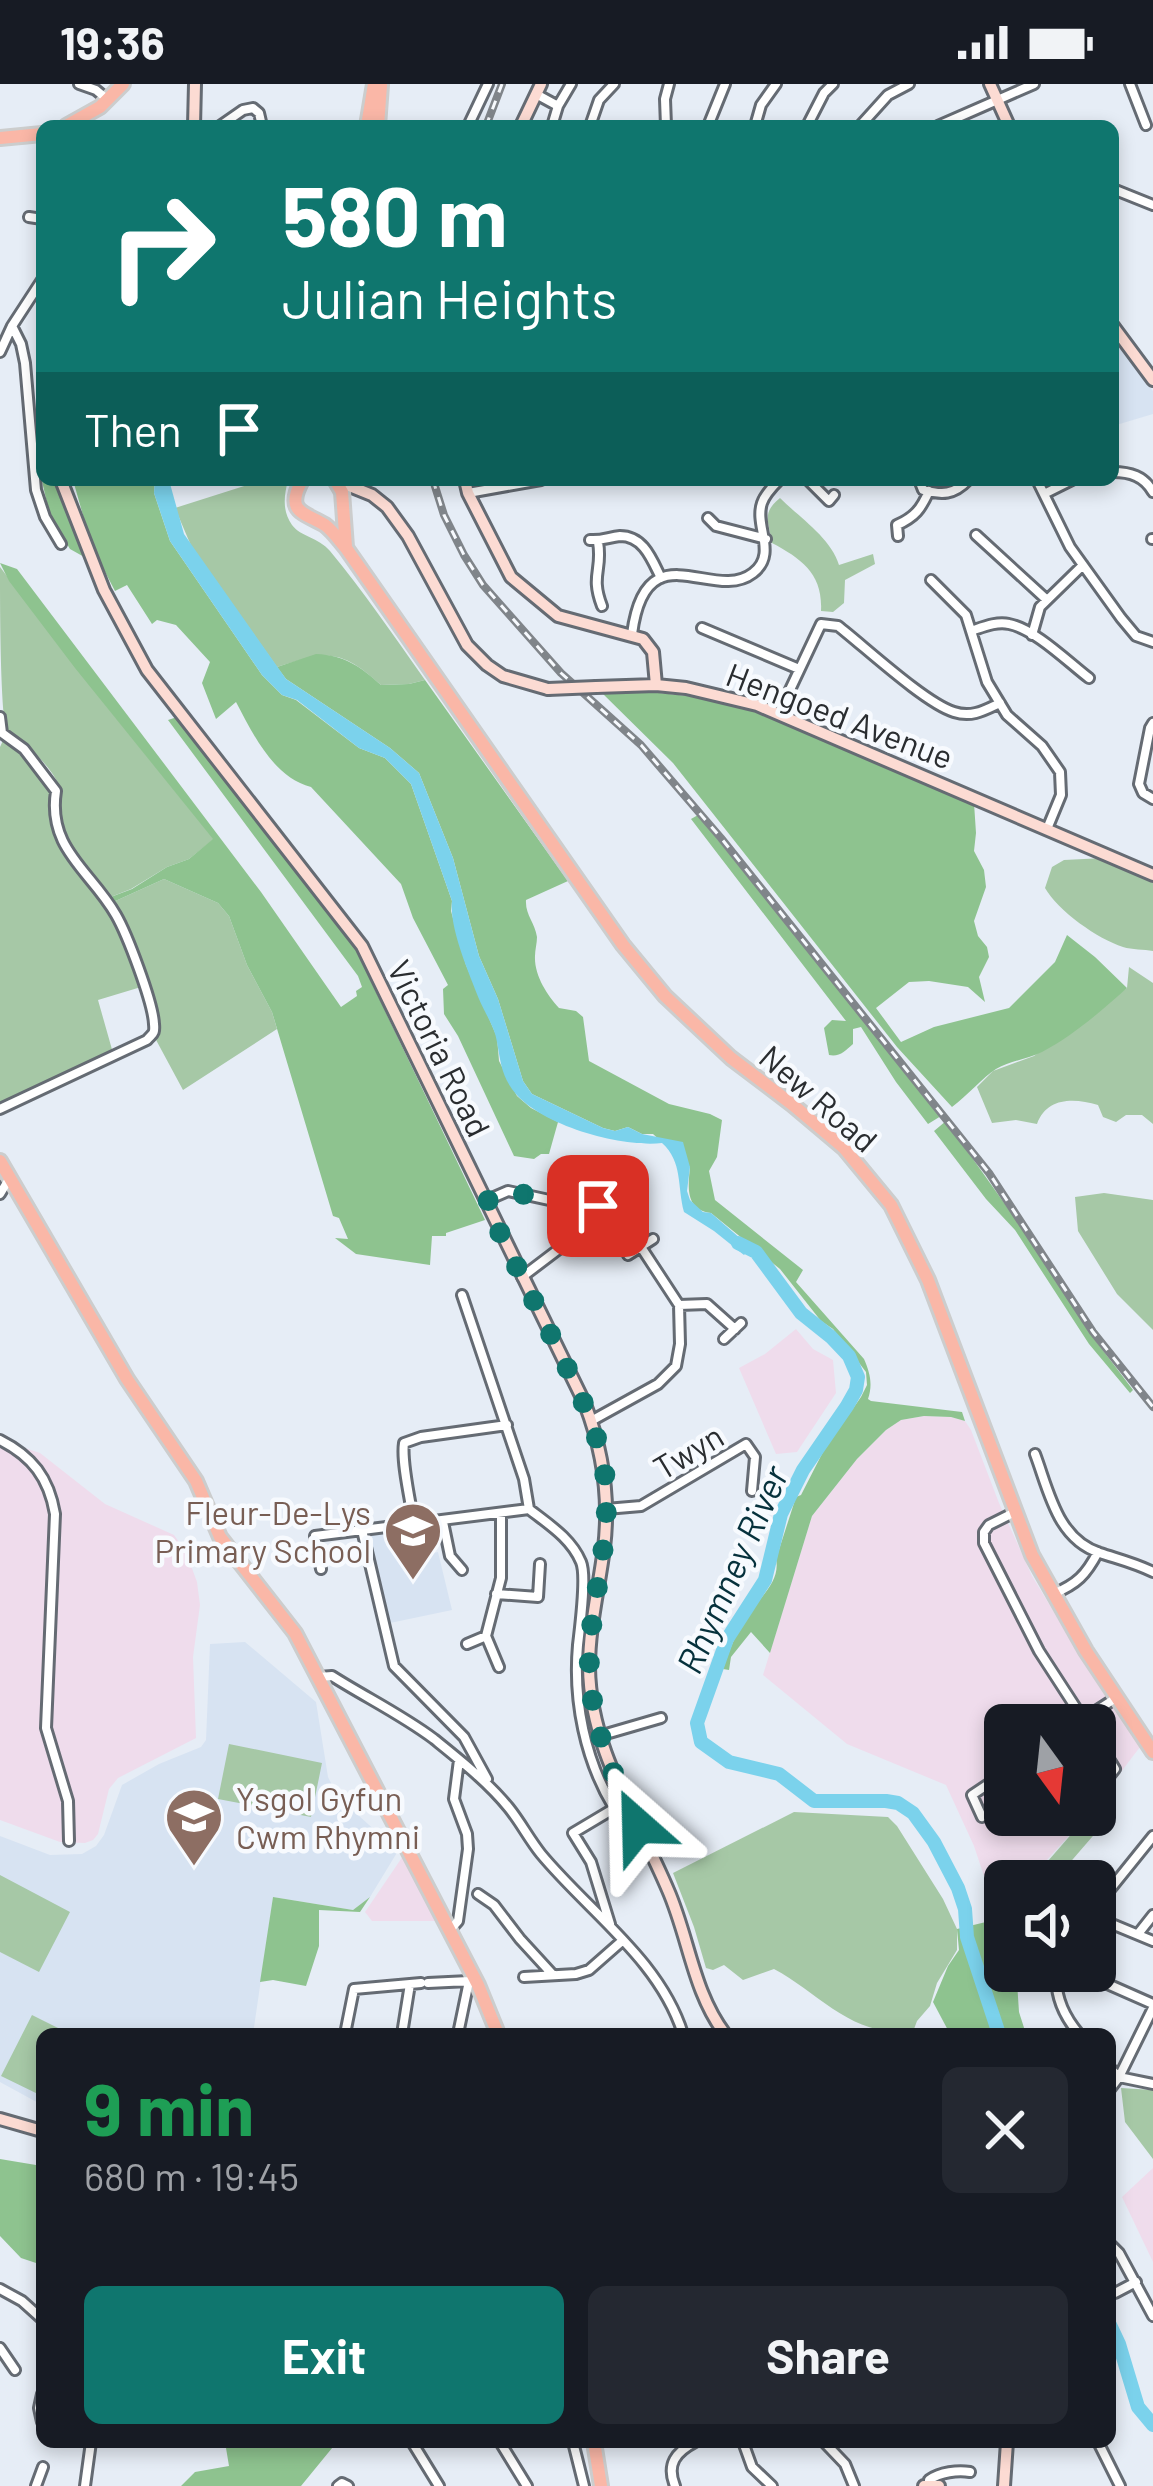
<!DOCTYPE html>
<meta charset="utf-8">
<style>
body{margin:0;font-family:Barlow,sans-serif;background:#242831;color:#f1f3f6;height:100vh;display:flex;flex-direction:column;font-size:45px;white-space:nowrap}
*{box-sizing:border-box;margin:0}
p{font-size:39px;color:#9ea1a6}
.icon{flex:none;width:66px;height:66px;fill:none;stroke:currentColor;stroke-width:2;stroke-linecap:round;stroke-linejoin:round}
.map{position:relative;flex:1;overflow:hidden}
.details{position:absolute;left:36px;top:1944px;width:1080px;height:420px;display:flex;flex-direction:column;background:#171b24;border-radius:18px;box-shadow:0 6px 18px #0003}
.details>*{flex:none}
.banner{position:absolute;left:36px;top:36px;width:1083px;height:366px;border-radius:18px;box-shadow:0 6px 18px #0003;background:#0f766e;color:#fff;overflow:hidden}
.needle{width:78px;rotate:165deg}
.fabs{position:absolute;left:984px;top:1620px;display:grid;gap:24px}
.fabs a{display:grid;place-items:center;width:132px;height:132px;border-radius:18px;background:#171b24;box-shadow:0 6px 18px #0003;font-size:60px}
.pin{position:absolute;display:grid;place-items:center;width:102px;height:102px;color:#fff;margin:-51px;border-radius:24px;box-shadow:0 6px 18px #0006}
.me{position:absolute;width:132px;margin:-66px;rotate:335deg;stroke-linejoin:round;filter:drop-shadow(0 0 9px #0008)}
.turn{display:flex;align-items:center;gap:42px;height:252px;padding:0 48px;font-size:54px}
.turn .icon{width:156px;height:156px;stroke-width:2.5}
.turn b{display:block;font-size:84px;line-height:102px}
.then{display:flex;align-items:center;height:114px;padding:0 48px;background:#0003;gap:24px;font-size:45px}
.round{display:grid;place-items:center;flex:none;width:126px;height:126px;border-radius:18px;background:#242831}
.headline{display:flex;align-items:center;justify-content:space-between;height:204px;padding:0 48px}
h1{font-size:72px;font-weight:700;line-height:90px;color:#1e9e55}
.cta{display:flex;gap:24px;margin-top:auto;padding:24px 48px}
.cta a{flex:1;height:138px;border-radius:18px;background:#0f766e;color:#fff;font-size:48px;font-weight:700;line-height:138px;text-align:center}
.cta a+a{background:#242831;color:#f1f3f6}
.status{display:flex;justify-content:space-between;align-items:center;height:84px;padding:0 60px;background:#171b24;direction:ltr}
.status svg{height:33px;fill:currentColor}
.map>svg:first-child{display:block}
.built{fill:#d7e3f2}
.industrial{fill:#efdcec}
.green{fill:#a6c8a6}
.forest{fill:#8ec38f}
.water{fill:#7bd2ec}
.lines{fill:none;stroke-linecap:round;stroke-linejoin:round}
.river{stroke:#7bd2ec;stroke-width:14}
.street-casing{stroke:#656b73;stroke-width:14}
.secondary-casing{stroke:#656b73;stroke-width:16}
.primary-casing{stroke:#cccdcd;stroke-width:18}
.street{stroke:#fff;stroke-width:8}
.secondary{stroke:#fcdbd3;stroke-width:10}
.primary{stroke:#fab7a7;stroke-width:12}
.rail-casing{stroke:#80858a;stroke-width:8}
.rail{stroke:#f7fafe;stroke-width:3;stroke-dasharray:9;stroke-linecap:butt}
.secondary-bridge-casing{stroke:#656b73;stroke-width:16;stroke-linecap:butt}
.secondary-bridge{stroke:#fcdbd3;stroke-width:10}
.route{stroke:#0f766e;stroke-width:21;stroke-dasharray:0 37.8}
.labels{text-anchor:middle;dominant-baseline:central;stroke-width:9;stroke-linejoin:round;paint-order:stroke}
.street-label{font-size:33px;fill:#2a2d30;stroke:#f7fafe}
.education-label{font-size:33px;fill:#785e54;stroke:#f7fafe;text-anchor:end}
.water-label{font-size:36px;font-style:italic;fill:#06313c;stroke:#f7fafe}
</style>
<div class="status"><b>19:36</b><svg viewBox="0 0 49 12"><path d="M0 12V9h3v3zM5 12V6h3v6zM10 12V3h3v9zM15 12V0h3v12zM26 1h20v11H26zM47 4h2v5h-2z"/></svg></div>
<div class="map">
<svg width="1153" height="2402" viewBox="0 0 1153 2402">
<rect width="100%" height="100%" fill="#e6edf6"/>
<path class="built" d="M1113 253 1153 307V330L1113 342Z
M423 1446 428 1470 438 1468 452 1526 390 1539 369 1451Z
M245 1558 316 1618 328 1693 338 1713 398 1767 370 1813 353 1826 273 1813 253 1950H42V2021L0 1998V1752L50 1771 82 1770 96 1762 104 1751 122 1701 159 1680 201 1663 206 1656 210 1560Z"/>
<path class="industrial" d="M796 1245 813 1265 833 1276 836 1309 797 1368 776 1370 739 1284 765 1270Z
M924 1332 951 1333 965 1337 971 1346 999 1419 1032 1492 1087 1583 1140 1663 1095 1722V1641H1005V1731H1088L1032 1792 1021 1797H1005V1805L998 1809 985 1795 974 1762 946 1701 847 1660 763 1591 812 1432 857 1375 886 1346 901 1336Z
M0 1349 22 1363 40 1369 105 1420 174 1451 186 1468 197 1498 200 1521 193 1573 196 1654 118 1694 109 1705 98 1750 93 1756 85 1759 60 1758 0 1736Z
M403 1772 436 1837H372L365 1828Z
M1153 2084V2178L1122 2113Z"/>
<path class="green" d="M263 396H288C284 412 282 427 292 441 301 453 318 453 330 467 364 508 394 552 425 596L409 600 381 601C340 564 327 567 277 583L192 464 175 424Z
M780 414C800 434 831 454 839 481L873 470 875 480 845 496 844 519 833 528 821 527C823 490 802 475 772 459 769 438 761 429 780 414Z
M0 483 109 625 214 755 189 775 167 783 131 805 108 814C90 790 66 766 58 737 55 724 62 712 58 700 53 686 34 668 22 658 18 655 11 653 7 648 0 633 0 510 0 483Z
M5 652 21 666 53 708C37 760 96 800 118 840 128 859 134 882 141 903L98 916 113 969 0 1021V663Z
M1104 774 1153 799V867C1144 865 1132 866 1123 863 1098 855 1058 827 1045 804L1052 783 1064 776Z
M164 795 218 819 229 832 247 881 272 928 277 945 183 1006 155 954C163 920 130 848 111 819Z
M1129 883 1153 899V1040L1142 1031H1126L1116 1038 1103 1033 1098 1021C1074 1014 1047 1013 1037 1040L1016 1036 992 1039 977 1003 993 987 1034 972 1127 904Z
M1104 1109 1153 1116V1246L1117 1210 1078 1147 1075 1113Z
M229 1660 322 1679 311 1733 218 1715Z
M794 1728 888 1733 897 1742 943 1815 957 1845V1866L937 1899 930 1922 917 1937 914 1945C856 1958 821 1910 774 1885L743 1896 724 1881 713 1886 706 1884 694 1843 673 1789Z
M1095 1730 1105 1738 1054 1797H1021L1048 1777 1088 1731Z
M0 1791 70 1828 39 1888 0 1868Z
M32 1931 70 1950H42V2012L1 1992Z
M1121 2004 1153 2006V2075L1125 2038Z"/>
<path class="forest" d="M42 277V396H56L86 474 70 465 50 432 42 397 34 347Z
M73 396H155L154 409 170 457 262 591 282 611 296 616 359 664 385 674 411 700 452 817 451 827 466 881 497 953 499 977 517 1012 531 1024 558 1038 549 1070H541L534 1075 514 1072 458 952 444 930 443 905 448 901 413 834 401 800 311 703C273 693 253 650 236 618L216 635 202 599 210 578 176 541 157 536 152 540 127 501 115 507 92 463Z
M0 479 17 485 261 808 341 923 357 912 356 907 362 903 358 892 168 636 177 633 356 866 485 1136 446 1149V1152H432L430 1181 356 1170 335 1154 348 1155 339 1134 333 1132 272 928 247 881 229 832 218 819 164 795 111 819 108 814 132 805 167 783 189 775 213 755 75 584 9 497Z
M316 570C345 571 361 583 381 601L409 600 425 596 568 797 526 816C525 831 535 839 537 853 537 859 535 866 535 872 534 891 547 911 559 924L576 927 583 933 589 977 669 1020 710 1030 722 1036 717 1073 709 1087 715 1116 803 1186 796 1198 864 1275C870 1289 873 1300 868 1315L871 1317 962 1328 965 1337 951 1333 924 1332 901 1336 886 1346 857 1375 812 1432 770 1569 751 1548 731 1573 729 1586 723 1585C729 1567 736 1549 746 1533 758 1515 781 1498 776 1475L796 1413 801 1411 824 1366 861 1313 867 1301 866 1288 833 1245 821 1237 780 1185 711 1129C685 1126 688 1103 690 1083L653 1050H642L628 1043 615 1047 603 1044 532 1010 523 997 498 915 479 872 453 774 419 689 390 664 286 595 277 583Z
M640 607 717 615 748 624 974 719 976 749 974 767 984 786 986 803 974 837 978 852 987 863 989 873 979 893 985 918 968 903 929 897 909 898 876 924 901 958 934 943 1009 924 1055 878 1067 851 1095 873 1127 904C1100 928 1074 951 1042 968 1027 975 1010 977 996 985 983 993 967 1012 952 1023L897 963 673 679 601 608Z
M698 731 941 1032 928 1040 896 998 861 943 853 945V960C845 967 840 973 829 971L824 944 832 936 846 937 691 735Z
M946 1037 1029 1154 1089 1248 1133 1306 1130 1309 1089 1260 1015 1146 986 1115 934 1047Z
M273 1813 353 1826 370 1813 360 1828 319 1826V1862L306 1902 273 1896 260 1898Z
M990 1837 1005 1849C1005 1863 996 1872 997 1885L1017 1898 1019 1928 1026 1950H950L933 1918 948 1882 959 1866 957 1845Z
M0 2075 42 2082V2181L21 2174 0 2152Z
M225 2358H337L301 2402H181L195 2388 229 2382Z"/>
<path class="water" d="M155 396H169L184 450 286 595 390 664 419 689 453 774 479 872 498 915 523 997 532 1010 603 1044 615 1047 628 1043 642 1050 683 1058 690 1083 687 1107 690 1116 703 1128 711 1129 741 1155 753 1161 744 1171 714 1147 684 1128C677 1102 683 1078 662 1059 621 1064 533 1040 510 1002 501 988 500 974 497 958 495 944 485 929 479 915 469 889 449 844 452 817L411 700 385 674 359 664 297 616 282 611 262 591 170 457 154 409Z"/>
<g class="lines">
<path class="river" d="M738 1159 756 1168 801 1229 831 1253 849 1272 858 1293 856 1306 847 1322 803 1386 781 1430 765 1496 727 1555 697 1639 701 1658 729 1678 779 1690 814 1717H886L898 1719 913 1729 934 1758 958 1804 965 1825 967 1853 999 1950
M1110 2241 1119 2260 1138 2323 1153 2341"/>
<defs>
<path id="street" d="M79 0 96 6 108 16
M1130 0 1146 41
M536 10 558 22
M220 42 243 26 253 24 259 29 262 42
M468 42 488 0
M552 42 558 22 571 0
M590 42 599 16 614 0
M666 42 665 15 669 0
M708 42 725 0
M755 42 761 21 776 0
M807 42 824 9 833 0
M860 42 888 11 909 0
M938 42 1034 0
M1113 105 1153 121
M29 133 42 135
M12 242 21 260 25 279 36 406 45 433 61 460
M0 268 12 242 42 196
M1113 388C1130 388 1144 392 1153 408
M808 396 829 417 834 411
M919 396 923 406C942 411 954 411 968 396
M1037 396 1070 463 1121 534 1136 552 1153 558
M468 409 541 396
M1044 410 1072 396
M708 434 716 442 766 455
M976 451 1047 516
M898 452 897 441C915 433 921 425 929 407
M1152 455H1153
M590 456C602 457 609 453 620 452 644 452 652 476 661 494
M598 458C603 486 590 491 602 522
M931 496 966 531 987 598 1007 631 1042 662 1060 688 1061 711 1047 745
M702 544 799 585
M971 547C983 543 997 537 1009 540 1035 545 1068 578 1089 594
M632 550C646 444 713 520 753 489 778 470 754 442 762 419 765 410 773 402 779 396
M1032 551 1040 523 1083 481
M779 629 821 540 838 542C865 563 925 619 954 628 972 634 985 626 1000 619
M0 633 2 649 24 665 56 707C47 765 91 787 116 831 127 850 153 918 154 940 155 950 153 949 147 956L0 1025
M1153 639 1150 644 1139 700 1143 709 1153 715
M0 1110 9 1095
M485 1117 508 1107 563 1119 598 1122
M628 1171 653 1155
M522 1193 580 1149 570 1127
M462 1211 524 1395 529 1425
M679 1221 707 1220 735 1245
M724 1255 741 1239
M591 1337 658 1300 676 1282 680 1260 679 1221 641 1163
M0 1356C32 1372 49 1394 55 1430L46 1644 68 1717 69 1757
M1035 1370C1049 1407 1057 1455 1100 1469 1118 1475 1135 1479 1153 1488
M529 1425C548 1440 571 1454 581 1478 587 1492 580 1543 578 1561 573 1617 585 1676 614 1724
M606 1425 641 1422 746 1360 755 1373 752 1407
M1015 1428 989 1441 984 1448V1459L1039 1567 1087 1641
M443 1438 450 1472 462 1486
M414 1440C411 1419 401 1378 404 1359L421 1353 507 1341
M362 1446 394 1582 464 1653 487 1695
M321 1485 315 1452 529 1425
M496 1510 538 1513 540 1480
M1053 1510C1077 1500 1086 1491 1098 1468
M467 1560 486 1552
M499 1583 486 1552 501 1494V1430
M319 1593 332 1592C365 1613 402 1631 434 1655 460 1676 488 1698 509 1724 521 1739 529 1755 541 1770 589 1828 660 1876 683 1950
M1074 1641 1116 1614
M599 1652 661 1634
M1095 1652 1115 1685 1095 1710
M982 1733 972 1711 1005 1689
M478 1810 494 1821 520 1855 553 1891
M1095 1824 1153 1752
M1095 1833 1153 1857
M610 1840 591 1778 573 1749 625 1718
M450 1846 458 1837 468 1765 467 1750 454 1715 459 1676
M1138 1850 1153 1831
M1057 1887C1054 1911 1063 1931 1079 1950
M1078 1887 1153 1920
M524 1893 576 1890 589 1886 622 1857
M428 1899 469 1897
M345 1950 354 1905 421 1899
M402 1950 410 1900
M458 1950 469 1897
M1110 1984 1119 1993 1153 2000
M1110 2005 1119 1993 1153 1924
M1110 2160 1119 2169 1153 2232
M0 2205 22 2217 42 2235
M1115 2209 1136 2198
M0 2264 15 2286
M42 2310 39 2324 42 2338
M412 2358 439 2402
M500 2358 527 2402
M573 2358 584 2402
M743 2358 752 2383 772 2402
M824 2358 845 2380 854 2402
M1098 2358 1120 2402
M36 2402 43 2383
M85 2402 91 2358
M338 2402 342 2399 348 2402
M675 2402C666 2380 676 2368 695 2358
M929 2402V2396C940 2388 958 2386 970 2388"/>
<path id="secondary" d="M990 0 1009 42
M194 42 195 0
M521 42 541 0
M1113 242 1153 296
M61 396 104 506 147 586 362 862 585 1320C603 1367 610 1415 604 1464 599 1504 589 1543 589 1583 590 1666 637 1732 668 1806 689 1854 693 1908 725 1950
M335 396 372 411 387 423 408 452 467 561 487 581 503 592 548 605
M465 396 468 409 511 493 558 532 643 555 653 568 656 601
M596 603 656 601 686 604 757 621 1153 791
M0 2035 42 2047
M924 2402H939
M1004 2402 1007 2358"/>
<path id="primary" d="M66 42 100 23 123 0
M367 42 374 0
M378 42 381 1
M0 54 42 50
M302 396C285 428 303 428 325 441 333 447 339 456 346 464L623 861 665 912 731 974 793 1021 844 1064 891 1121 928 1196 1032 1471 1086 1567 1153 1668
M335 396 342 408 346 463
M0 1077 127 1295 196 1397 220 1453 295 1549 478 1901 498 1950
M594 2358 601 2402"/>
</defs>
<use href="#street" class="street-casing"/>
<use href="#secondary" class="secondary-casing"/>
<use href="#primary" class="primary-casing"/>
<use href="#street" class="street"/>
<use href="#secondary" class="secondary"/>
<use href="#primary" class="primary"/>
<defs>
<path id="rail" d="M486 42 502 0
M433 396 444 431 464 471 483 501 561 589 641 661 721 754 989 1089 1093 1248 1153 1323"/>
</defs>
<use href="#rail" class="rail-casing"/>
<use href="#rail" class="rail"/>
<defs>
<path id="secondary-bridge" d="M548 605 596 603"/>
</defs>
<use href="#secondary-bridge" class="secondary-bridge-casing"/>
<use href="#secondary-bridge" class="secondary-bridge"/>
</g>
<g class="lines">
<path class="route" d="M598 1122 563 1119 508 1107 485 1118C507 1164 531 1211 554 1257 574 1299 596 1338 604 1385 613 1443 595 1500 590 1558 585 1625 608 1683 638 1742"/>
</g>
<defs>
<symbol id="school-pin" viewBox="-11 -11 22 30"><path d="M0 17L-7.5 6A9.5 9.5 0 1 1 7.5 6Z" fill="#8d6e63" stroke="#f7fafe"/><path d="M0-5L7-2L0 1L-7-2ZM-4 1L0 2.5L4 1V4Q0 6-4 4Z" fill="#fff"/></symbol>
</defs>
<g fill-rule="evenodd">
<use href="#school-pin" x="380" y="1414" width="66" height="90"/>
<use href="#school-pin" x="161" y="1700" width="66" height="90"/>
</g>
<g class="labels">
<g class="street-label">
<text transform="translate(840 631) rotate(21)">Hengoed Avenue</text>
<text transform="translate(440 964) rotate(64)">Victoria Road</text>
<text transform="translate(819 1014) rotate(41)">New Road</text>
<text transform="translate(688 1367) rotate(-31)">Twyn</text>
</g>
<g class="education-label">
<text x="371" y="1428">Fleur-De-Lys<tspan x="371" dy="38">Primary School</tspan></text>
<text x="236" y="1714" text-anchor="start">Ysgol Gyfun<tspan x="236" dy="38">Cwm Rhymni</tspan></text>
</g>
<g class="water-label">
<text transform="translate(731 1485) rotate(-66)">Rhymney River</text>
</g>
</g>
</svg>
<div class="fabs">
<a><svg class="needle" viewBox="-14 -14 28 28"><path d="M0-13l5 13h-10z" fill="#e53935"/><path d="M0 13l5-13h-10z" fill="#9ea1a6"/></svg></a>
<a><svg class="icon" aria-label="sound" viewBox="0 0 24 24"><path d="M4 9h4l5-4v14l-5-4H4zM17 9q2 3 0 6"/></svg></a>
</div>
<div class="pin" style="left:598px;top:1122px;background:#d93025"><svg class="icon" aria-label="arrive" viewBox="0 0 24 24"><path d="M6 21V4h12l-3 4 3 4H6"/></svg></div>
<svg class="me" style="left:638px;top:1742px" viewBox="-20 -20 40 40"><path d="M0-17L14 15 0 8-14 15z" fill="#0f766e" stroke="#fff" stroke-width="4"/></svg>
<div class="banner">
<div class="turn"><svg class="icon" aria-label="right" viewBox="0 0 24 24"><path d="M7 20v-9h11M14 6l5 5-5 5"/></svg><div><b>580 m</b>Julian Heights</div></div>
<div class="then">Then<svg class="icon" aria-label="arrive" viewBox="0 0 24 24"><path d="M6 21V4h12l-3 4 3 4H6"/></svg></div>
</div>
<section class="details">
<div class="headline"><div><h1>9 min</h1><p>680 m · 19:45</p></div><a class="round"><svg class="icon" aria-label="close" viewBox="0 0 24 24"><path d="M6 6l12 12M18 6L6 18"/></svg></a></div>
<div class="cta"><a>Exit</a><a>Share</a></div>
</section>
</div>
